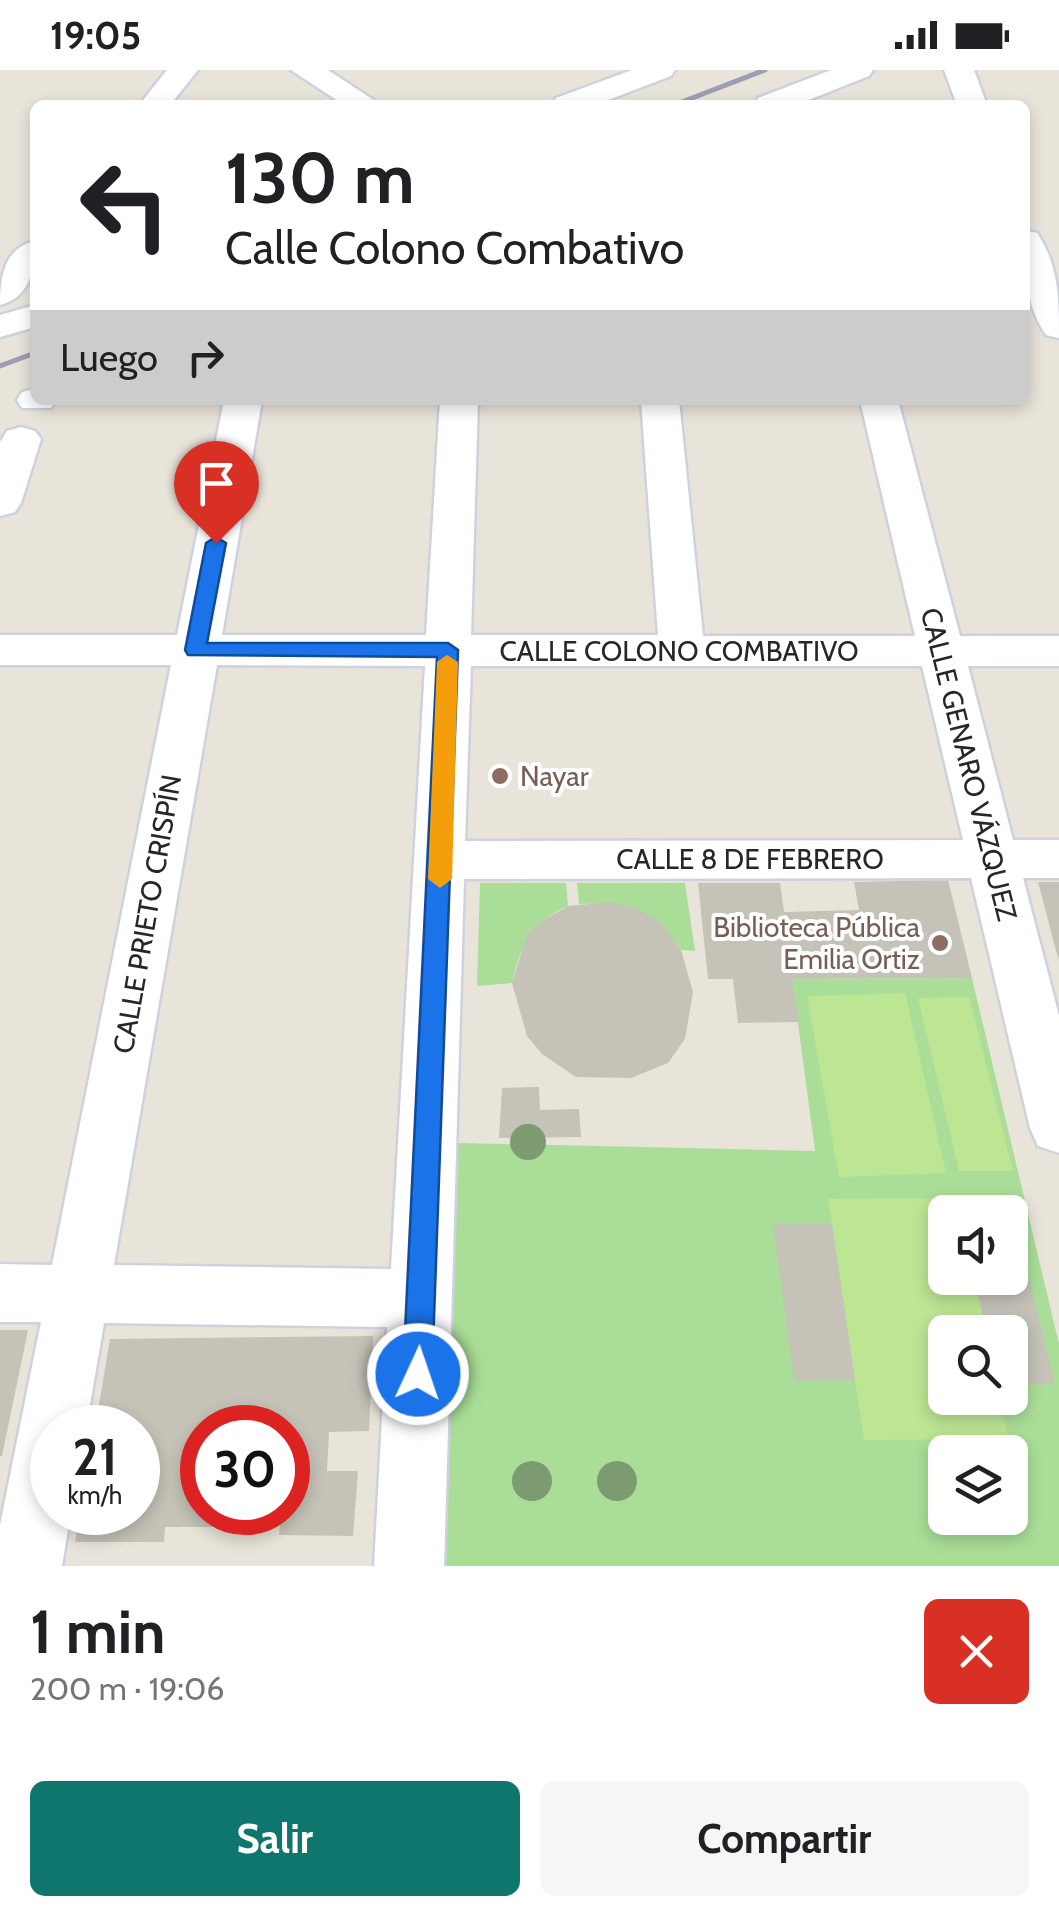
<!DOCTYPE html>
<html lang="es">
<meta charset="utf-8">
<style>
body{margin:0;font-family:Cabin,sans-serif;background:#f6f6f6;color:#202124;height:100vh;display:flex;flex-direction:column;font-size:38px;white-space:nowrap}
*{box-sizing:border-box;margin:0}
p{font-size:32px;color:#757577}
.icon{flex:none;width:55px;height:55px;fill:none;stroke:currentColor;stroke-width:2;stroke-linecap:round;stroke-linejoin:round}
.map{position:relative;height:1496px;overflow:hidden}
.sheet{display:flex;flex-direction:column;background:#fff;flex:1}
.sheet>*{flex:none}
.top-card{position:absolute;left:30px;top:30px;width:1000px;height:305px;border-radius:15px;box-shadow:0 5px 15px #0003;background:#fff;color:#202124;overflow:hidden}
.tools{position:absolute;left:928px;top:1125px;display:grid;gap:20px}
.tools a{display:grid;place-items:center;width:100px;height:100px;border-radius:15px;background:#fff;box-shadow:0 5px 15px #0003;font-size:50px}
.speed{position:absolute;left:30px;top:1335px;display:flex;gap:20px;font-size:50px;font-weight:700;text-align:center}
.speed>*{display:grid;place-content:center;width:130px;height:130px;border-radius:50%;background:#fff;box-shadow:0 5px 15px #0003;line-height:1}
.speed small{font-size:25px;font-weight:400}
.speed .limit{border:15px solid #d22;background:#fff;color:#111}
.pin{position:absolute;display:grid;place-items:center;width:85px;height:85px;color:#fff;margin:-102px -42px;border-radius:50% 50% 50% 0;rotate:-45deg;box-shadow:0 0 10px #0007}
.pin .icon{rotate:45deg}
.me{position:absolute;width:110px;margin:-55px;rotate:3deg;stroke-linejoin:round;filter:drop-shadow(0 0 8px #0008)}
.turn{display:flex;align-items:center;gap:35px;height:210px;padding:0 30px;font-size:45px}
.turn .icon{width:130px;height:130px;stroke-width:2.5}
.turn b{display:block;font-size:70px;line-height:85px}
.then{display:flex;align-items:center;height:95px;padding:0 30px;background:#0003;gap:20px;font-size:38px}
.round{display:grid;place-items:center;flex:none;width:105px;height:105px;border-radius:15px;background:#f6f6f6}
.headline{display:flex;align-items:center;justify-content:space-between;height:170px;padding:0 30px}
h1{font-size:60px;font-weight:700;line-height:75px}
.action{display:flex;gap:20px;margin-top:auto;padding:20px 30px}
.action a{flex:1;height:115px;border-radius:15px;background:#0f766e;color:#fff;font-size:40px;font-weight:700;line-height:115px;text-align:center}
.action a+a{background:#f6f6f6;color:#202124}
.status{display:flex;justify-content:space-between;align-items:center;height:70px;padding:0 50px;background:#fff;direction:ltr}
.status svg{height:28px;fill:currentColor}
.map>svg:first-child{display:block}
.green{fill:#aade98;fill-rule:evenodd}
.pitch{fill:#bce594}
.building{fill:#c5c2b8}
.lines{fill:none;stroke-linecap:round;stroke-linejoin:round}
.minor-casing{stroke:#cfd1e0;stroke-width:5}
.minor{fill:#fff;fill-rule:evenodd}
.rail{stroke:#9d9eb1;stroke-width:5}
.tree{fill:#7d9b71}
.route{fill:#1a73e8;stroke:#114b97;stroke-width:2.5}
.slow{fill:#f59e0b}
.education-dot{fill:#8d6e63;stroke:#fff;stroke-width:4}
.labels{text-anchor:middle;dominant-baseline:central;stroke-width:8;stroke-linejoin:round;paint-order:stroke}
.street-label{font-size:28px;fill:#272727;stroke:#fff}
.education-label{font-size:28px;fill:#785e54;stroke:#fff;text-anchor:start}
</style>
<div class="status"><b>19:05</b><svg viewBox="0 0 49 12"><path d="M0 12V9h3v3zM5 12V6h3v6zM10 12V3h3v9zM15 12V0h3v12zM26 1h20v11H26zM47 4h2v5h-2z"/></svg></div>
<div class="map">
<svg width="1059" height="1496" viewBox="0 0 1059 1496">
<rect width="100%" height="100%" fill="#e9e4d9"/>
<path class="green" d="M480 813H566L568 836C531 852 521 876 512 913L477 916Z
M577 813H685L695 881 681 880C651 839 629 831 579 834Z
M972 908 1059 1274V1496H444L458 1073 815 1081 792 909ZM945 1142H1010V1208H945ZM945 1262H1010V1328H945ZM945 1382H1010V1448H945Z"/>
<path class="pitch" d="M905 923 946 1103 839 1107 807 926Z
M969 927 1013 1101H959L918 928Z
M958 1128 961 1142H945V1208H974L987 1262H945V1328H1000L1008 1369 864 1370 828 1129Z"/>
<path class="building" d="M948 810 972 908 792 909 799 952 738 953 733 909H708L698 813H780L784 842 859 840 854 812Z
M1038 812H1059V887L1058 888Z
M610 832 638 839 661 853 681 880 693 922 685 969 668 993 631 1008 576 1007 542 984 527 966 512 913 527 865 540 852 568 836Z
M539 1017 540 1040 579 1039 581 1067 499 1068 502 1018Z
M1010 1153H1015L1055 1314 1010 1315V1262H987L974 1208H1010Z
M832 1154 855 1310 794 1311 773 1155Z
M0 1260H28L2 1386H0Z
M373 1266 369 1361 329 1362 327 1401H358L353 1466 279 1465 281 1442H288V1358H202V1442H217L215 1457H165L164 1472H75L80 1442H138V1358H95L110 1269Z"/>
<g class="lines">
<defs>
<path id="minor" d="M167 0H198L170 35H139Z
M291 0H328L381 35H344Z
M632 0H675L671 6 595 35H552L556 28Z
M831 0H873L869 6 796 35H754L758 28Z
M944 0H974L987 35H957Z
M1025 160 1037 163C1059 195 1059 230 1059 268L1046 265C1024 233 1025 197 1025 160Z
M35 171C35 198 31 227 0 235 0 207 4 178 35 171Z
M35 235V257L0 267V245Z
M35 319V330H56L51 338H22L17 330 22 322Z
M224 330H262L222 565H426L440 330H478L471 565H658L641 330H679L703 566H915L860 330H898L960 566H1059V596H968L1013 770H1059V808H1023L1059 946V1083L1038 1076 1030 1058 971 808 464 809 444 1496H374L387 1257 104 1253 86 1358H52V1442H71L62 1496H0V1455L41 1252H0V1194L52 1195 171 595H0V565H177ZM217 595 425 596 391 1199 114 1195ZM471 596H922L963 770 465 771Z
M21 357 35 361 41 369 21 433 15 442 0 446V372L7 361Z"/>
</defs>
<use href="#minor" class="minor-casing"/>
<use href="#minor" class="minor"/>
<path class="rail" d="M674 35 765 0
M0 296 35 283"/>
</g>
<g class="tree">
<circle cx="528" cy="1072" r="18"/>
<circle cx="532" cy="1411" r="20"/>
<circle cx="617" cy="1411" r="20"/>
</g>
<path class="route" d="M216 467 226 473 207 573H448L458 580 432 1304 428 1314 418 1318 407 1314 403 1304 437 587 188 585 185 580 206 473Z"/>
<path class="slow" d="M447 585 458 592 452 809 440 818 428 809 437 592Z"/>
<g class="education-dot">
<circle cx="500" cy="706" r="10"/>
<circle cx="940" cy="873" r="10"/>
</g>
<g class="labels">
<g class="street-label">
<text x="679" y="581">CALLE COLONO COMBATIVO</text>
<text transform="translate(969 694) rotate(76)">CALLE GENARO VÁZQUEZ</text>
<text x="750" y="789">CALLE 8 DE FEBRERO</text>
<text transform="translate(147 844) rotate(-80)">CALLE PRIETO CRISPÍN</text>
</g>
<g class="education-label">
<text x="520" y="706">Nayar</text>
<text x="920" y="857" text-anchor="end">Biblioteca Pública<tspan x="920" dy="32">Emilia Ortiz</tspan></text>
</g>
</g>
</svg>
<div class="tools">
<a><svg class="icon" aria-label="sound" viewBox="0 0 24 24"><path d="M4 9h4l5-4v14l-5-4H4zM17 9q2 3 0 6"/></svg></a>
<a><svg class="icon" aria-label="search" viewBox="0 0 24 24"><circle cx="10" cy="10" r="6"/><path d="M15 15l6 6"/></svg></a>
<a><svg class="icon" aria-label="layers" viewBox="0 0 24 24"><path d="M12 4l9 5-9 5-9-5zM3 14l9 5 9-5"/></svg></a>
</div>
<div class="speed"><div>21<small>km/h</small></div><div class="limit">30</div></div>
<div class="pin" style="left:216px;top:473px;background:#d93025"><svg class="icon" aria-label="arrive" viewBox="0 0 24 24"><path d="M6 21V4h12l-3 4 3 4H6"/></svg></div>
<svg class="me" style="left:418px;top:1304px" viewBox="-20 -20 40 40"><circle r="17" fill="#1a73e8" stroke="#fff" stroke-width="3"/><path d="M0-11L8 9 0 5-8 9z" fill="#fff"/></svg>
<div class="top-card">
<div class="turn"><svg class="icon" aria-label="left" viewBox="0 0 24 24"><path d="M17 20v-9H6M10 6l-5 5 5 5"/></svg><div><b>130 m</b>Calle Colono Combativo</div></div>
<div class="then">Luego<svg class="icon" aria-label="right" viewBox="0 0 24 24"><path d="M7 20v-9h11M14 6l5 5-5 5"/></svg></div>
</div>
</div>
<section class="sheet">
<div class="headline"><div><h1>1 min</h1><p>200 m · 19:06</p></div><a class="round" style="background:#d93025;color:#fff"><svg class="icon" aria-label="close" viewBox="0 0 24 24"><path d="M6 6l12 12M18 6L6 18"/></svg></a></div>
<div class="action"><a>Salir</a><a>Compartir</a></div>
</section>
